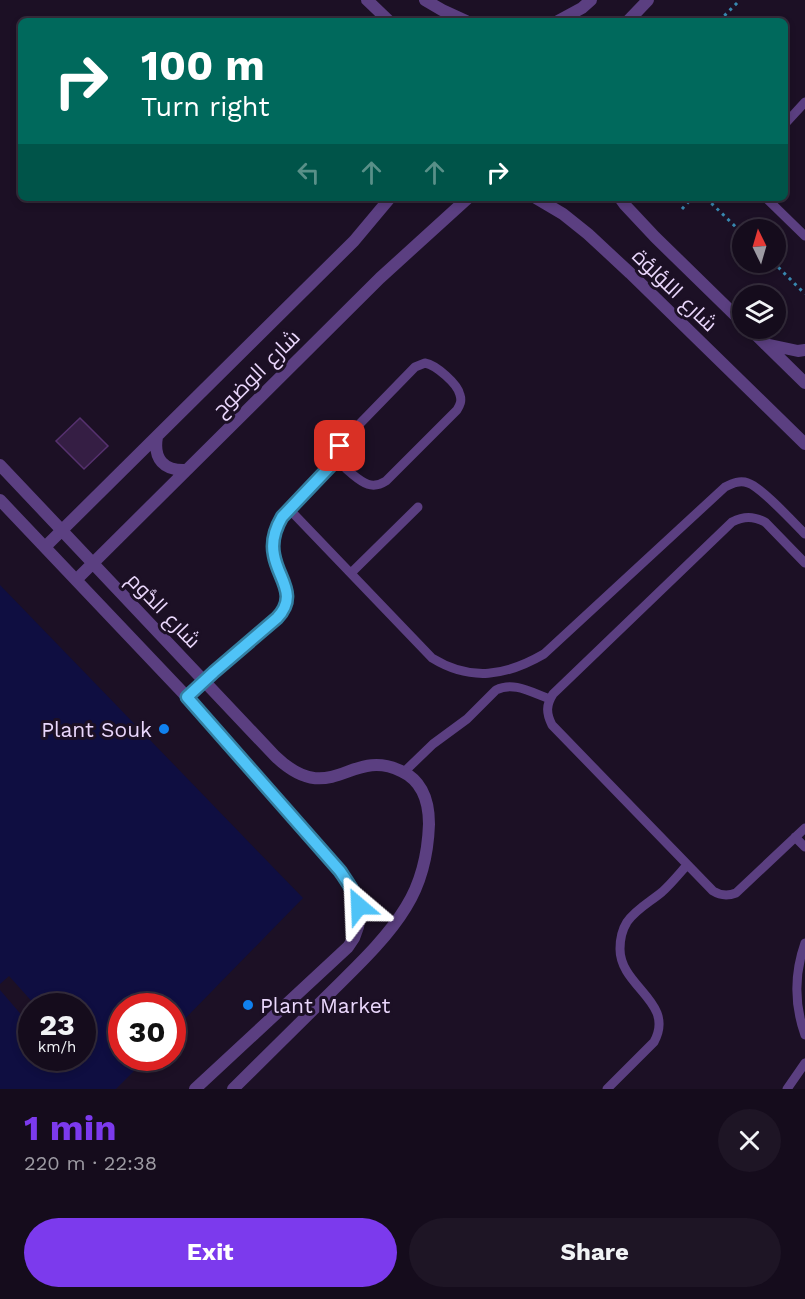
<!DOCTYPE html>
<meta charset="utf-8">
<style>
body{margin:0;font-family:"Work Sans",Cairo,sans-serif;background:#1e1525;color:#f1f3f6;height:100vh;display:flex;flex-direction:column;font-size:22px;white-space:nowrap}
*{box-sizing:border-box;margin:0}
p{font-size:20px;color:#9d9ba3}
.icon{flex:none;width:33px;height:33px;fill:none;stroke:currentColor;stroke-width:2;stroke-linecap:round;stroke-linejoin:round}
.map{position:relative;height:1089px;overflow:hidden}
.details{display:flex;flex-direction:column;background:#150c1c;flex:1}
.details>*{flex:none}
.banner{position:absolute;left:18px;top:18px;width:770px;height:183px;border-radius:9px;box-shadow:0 3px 9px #0003,0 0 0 2px #342c3b;background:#00695c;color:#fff;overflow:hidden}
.needle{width:39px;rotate:355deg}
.fabs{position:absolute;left:732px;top:219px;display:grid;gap:12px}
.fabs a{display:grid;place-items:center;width:54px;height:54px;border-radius:50%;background:#150c1c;box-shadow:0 3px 9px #0003,0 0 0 2px #342c3b;font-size:30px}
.speed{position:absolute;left:18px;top:993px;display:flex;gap:12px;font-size:30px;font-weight:700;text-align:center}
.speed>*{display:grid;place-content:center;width:78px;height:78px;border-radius:50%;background:#150c1c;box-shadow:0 3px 9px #0003,0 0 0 2px #342c3b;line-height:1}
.speed small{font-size:15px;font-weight:400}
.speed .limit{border:9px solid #d22;background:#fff;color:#111}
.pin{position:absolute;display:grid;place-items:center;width:51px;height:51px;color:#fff;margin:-26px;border-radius:12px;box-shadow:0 3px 9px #0006}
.me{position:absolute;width:66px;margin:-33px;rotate:334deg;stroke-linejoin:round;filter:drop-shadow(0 0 4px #0008)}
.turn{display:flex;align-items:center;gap:21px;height:126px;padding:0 24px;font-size:27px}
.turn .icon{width:78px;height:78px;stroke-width:2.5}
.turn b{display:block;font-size:42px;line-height:51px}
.lanes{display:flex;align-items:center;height:57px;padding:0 24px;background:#0003;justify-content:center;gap:30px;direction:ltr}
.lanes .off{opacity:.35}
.round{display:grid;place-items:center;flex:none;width:63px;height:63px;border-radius:32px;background:#1e1525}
.headline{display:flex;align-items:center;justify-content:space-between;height:102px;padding:0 24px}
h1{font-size:36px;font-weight:700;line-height:45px;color:#7c3aed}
.cta{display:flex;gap:12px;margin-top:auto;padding:12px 24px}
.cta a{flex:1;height:69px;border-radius:36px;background:#7c3aed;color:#fff;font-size:24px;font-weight:700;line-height:69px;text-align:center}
.cta a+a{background:#1e1525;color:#f1f3f6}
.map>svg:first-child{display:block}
.water{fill:#0f0e41;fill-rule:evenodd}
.pier{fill:#1c1025}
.building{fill:#351e44;stroke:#56316f;stroke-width:1.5}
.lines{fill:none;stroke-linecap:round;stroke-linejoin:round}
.path{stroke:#3888b0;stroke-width:3;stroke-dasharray:3 4.5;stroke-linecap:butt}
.service{stroke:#5b3f81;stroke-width:9}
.minor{stroke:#5b3f81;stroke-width:12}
.tertiary{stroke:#5b3f81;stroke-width:12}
.route-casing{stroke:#337fa1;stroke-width:15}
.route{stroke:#4fc3f7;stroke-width:10}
.poi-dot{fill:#1081ef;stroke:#1c1025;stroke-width:2}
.labels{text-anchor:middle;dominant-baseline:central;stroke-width:6;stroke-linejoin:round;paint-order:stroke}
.street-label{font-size:21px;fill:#ead7fc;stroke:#1c1025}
.poi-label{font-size:21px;fill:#ead7fc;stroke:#1c1025;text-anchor:end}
</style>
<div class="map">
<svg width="805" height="1089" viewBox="0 0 805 1089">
<rect width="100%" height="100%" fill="#1c1025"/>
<path class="water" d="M0 585 303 898 173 1031 172 1006H122V1058H147L116 1089H0ZM32 1006H82V1058H32Z"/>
<path class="pier" d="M9 976 36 1006H32L31 1026 0 990V984Z"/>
<path class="building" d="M80 418 108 446 84 469 56 441Z"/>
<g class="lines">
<path class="path" d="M719 21 740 0
M706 198 742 233
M682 209 692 198
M773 262 805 294"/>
<path class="service" d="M784 125 805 102
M766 198 805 236
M425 363C436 365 458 384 460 395 462 401 460 405 457 410L386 481C372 490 363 483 352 474 340 465 336 455 343 441L415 367Z
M289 509 432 658C471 682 506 676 544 654L725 487C733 483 740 480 748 483 761 487 793 522 805 534
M805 563 765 522C753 516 744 516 732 522L553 694C546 705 546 713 552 725L713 891C721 896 728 896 736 893L805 828
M351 573 418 507
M187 697 214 672 277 617C300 594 276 575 273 550 272 538 276 528 282 517L339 457
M404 772 433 744 467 719 496 690C514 681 532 693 550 699
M795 837 805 847
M805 943C794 974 794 1004 805 1035
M607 1089 654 1042C676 1002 620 987 620 949 620 940 622 930 627 922 636 909 650 902 662 892 671 884 679 874 687 865
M787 1089 805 1063"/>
<path class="minor" d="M558 21 582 8 591 0
M628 21 648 0
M157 437C153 459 164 471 186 470
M0 465 275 756C331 810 350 746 401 771 423 781 429 802 429 824 428 852 421 883 406 907 386 940 354 969 327 996 296 1027 264 1058 233 1089
M0 500 187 697 340 871 351 886 356 895 359 906 360 916 358 927 354 938 348 947 195 1089
M45 547 354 241 390 198
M76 580 380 278 468 198"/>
<path class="tertiary" d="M367 0 389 21
M425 0 442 10 466 21
M536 198 563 214 588 234 630 273 805 444
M620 198 625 205 655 237 742 322
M749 328 805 383
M765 344 798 351 805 350"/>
</g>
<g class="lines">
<defs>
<path id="route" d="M340 446 339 457 282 517C275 529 271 541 274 555 278 579 299 595 277 618L214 672 187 697 340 871C348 883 355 892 359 906"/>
</defs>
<use href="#route" class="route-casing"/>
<use href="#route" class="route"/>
</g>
<g class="poi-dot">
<circle cx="164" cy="729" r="6"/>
<circle cx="248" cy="1005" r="6"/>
</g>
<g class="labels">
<g class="street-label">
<text transform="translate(675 290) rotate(44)">شارع اللؤلؤة</text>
<text transform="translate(256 373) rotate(-45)">شارع الوضوح</text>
<text transform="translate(164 610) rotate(46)">شارع الدُّوم</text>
</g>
<g class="poi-label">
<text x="152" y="729">Plant Souk</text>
<text x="260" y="1005" text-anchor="start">Plant Market</text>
</g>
</g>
</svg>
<div class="fabs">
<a><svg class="needle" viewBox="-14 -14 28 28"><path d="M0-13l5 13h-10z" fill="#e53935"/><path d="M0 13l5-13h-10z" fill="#9d9ba3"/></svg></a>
<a><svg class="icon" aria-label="layers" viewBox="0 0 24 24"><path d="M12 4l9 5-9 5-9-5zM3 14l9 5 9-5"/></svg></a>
</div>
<div class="speed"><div>23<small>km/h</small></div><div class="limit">30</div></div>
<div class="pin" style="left:340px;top:446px;background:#d93025"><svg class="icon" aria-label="arrive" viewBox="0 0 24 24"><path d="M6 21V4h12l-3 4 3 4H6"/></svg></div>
<svg class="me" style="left:359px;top:906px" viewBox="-20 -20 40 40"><path d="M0-17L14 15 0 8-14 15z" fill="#4fc3f7" stroke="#fff" stroke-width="4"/></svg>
<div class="banner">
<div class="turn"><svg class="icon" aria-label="right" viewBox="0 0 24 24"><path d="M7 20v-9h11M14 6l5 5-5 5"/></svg><div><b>100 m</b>Turn right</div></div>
<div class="lanes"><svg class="icon off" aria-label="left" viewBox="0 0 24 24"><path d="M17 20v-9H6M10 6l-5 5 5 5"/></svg><svg class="icon off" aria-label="ahead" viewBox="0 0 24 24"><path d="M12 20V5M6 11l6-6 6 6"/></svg><svg class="icon off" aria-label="ahead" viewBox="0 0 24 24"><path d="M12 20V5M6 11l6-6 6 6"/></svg><svg class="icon" aria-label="right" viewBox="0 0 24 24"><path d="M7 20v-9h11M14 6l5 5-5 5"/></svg></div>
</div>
</div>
<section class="details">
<div class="headline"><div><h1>1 min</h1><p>220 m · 22:38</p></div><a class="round"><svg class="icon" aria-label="close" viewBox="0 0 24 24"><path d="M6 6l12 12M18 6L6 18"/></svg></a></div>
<div class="cta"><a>Exit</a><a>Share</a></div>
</section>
